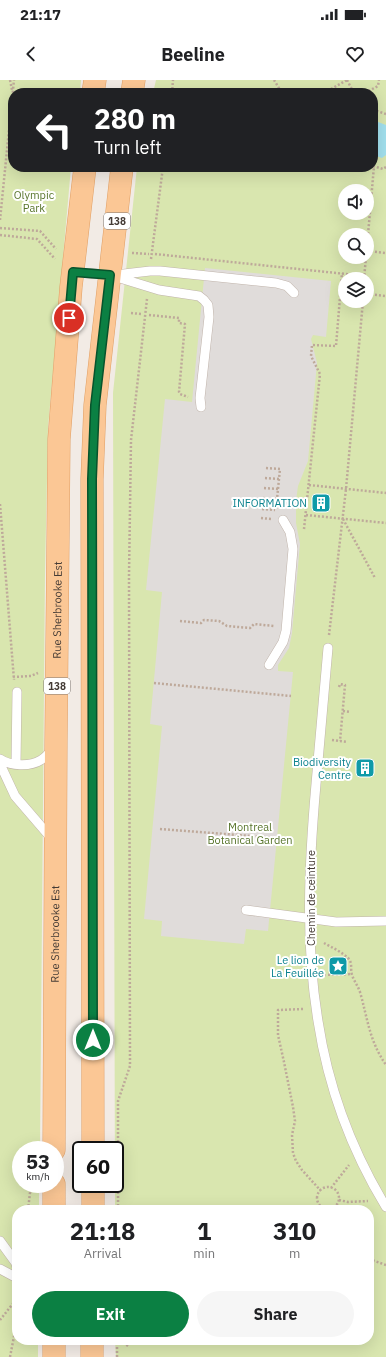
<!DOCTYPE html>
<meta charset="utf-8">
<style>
body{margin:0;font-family:"IBM Plex Sans",sans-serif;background:#f6f6f6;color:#202124;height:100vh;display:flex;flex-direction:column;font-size:15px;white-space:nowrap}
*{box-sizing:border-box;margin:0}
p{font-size:13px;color:#757577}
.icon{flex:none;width:22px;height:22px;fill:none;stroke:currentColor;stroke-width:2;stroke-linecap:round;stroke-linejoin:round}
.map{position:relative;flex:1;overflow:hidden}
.side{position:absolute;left:12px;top:1125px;width:362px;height:140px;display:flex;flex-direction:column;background:#fff;border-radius:16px;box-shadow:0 4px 16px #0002}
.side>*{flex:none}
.banner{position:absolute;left:8px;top:8px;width:370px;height:84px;border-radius:16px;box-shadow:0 4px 16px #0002;background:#202124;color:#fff;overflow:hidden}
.fabs{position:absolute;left:338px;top:104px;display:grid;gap:8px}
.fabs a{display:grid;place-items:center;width:36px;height:36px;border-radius:50%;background:#fff;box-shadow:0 4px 16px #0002;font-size:20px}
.speed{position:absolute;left:12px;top:1061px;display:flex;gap:8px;font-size:20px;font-weight:700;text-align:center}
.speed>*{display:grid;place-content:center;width:52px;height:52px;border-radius:50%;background:#fff;box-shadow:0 4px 16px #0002;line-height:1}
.speed small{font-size:10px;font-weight:400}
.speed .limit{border:2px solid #111;border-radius:6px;background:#fff;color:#111}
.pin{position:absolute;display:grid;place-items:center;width:34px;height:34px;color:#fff;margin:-17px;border:2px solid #fff;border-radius:50%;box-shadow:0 1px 4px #0007}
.me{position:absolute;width:44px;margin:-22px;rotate:0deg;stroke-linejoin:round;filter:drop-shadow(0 0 3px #0008)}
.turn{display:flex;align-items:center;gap:14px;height:84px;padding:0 20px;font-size:18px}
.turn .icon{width:52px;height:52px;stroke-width:2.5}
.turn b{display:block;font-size:28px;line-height:34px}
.eta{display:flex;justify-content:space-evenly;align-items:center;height:68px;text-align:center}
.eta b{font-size:24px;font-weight:700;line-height:28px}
.action{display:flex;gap:8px;margin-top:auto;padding:8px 20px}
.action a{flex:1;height:46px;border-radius:24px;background:#0b8043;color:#fff;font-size:16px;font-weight:700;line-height:46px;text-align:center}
.action a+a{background:#f6f6f6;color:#202124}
.status{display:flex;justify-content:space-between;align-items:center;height:28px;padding:0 20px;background:#fff;direction:ltr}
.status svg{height:11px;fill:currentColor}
header{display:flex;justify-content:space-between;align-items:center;height:52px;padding:0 20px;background:#fff;font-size:18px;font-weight:700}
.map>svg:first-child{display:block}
.green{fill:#d9e6af;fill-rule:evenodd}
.parking{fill:#e0dcda}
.water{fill:#a2e0ee}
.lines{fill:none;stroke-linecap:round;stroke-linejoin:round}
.service-casing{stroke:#c0b4ab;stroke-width:10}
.primary-casing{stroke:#e09f65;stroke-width:23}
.path{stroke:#bea99a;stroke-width:2.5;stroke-dasharray:2 2;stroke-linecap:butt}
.service{stroke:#fff;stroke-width:9}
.primary{stroke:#fbc795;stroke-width:22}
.primary-bridge-casing{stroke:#e09f65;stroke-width:23;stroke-linecap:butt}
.primary-bridge{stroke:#fbc795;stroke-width:22}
.route-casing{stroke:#07532c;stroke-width:10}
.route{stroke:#0b8043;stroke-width:7}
.labels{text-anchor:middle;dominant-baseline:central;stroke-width:4;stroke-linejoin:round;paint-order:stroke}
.shield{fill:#fff;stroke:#7c7672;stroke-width:1}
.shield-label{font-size:10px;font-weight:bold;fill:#443b35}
.park-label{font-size:11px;fill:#57742a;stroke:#fff}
.culture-label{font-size:11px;fill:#0d838f;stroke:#fff;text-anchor:end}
.street-label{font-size:11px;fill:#443b35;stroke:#fff}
</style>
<div class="status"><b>21:17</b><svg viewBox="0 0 49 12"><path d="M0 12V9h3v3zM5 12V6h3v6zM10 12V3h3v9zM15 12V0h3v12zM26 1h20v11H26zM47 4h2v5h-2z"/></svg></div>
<header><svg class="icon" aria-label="back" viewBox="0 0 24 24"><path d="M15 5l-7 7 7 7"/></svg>Beeline<svg class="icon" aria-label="heart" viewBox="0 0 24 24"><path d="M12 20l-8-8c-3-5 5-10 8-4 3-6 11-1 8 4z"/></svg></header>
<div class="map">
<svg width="386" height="1277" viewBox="0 0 386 1277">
<rect width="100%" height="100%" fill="#f2ebe5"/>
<path class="green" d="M0 0H81L80 13H13V87H71L48 348 45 494 40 1070H21V1104H39V1130H17V1260H38V1277H0Z
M156 0H386V1277H116L115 1260H369V1130H115L113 313 137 87H373V13H153ZM345 111H367V133H345ZM345 155H367V177H345ZM345 199H367V221H345Z"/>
<path class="parking" d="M205 188 331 201 326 257 313 255 311 259 317 283 308 381 298 406 296 421V443L300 464 292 553 289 568 278 585V591L293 592 268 851 246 849 244 864 161 856 162 841 144 839 162 646 150 644 162 512 146 510 165 319 192 322Z"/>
<path class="water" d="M378 42 386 45V75L382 78 373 75V45Z"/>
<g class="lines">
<defs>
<path id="service" d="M73 192 110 195 159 210 199 216 204 220 208 225 209 237 200 318 201 327
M115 195 150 191H160L276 203 287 206 294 213
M328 568C324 614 320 659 316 704 309 783 305 863 318 941 328 1006 352 1071 386 1127
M269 585 283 562 286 551 293 469 290 452 283 440
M0 679C10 686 30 687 41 680 46 677 50 672 52 668
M0 684 15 716 52 759
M16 684 17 612
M246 830 336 842 386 841
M0 1161 16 1183 17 1188
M0 1189 17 1198"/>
<g id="primary">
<path d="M93 13 95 0"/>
<path d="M132 13 134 0"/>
<path id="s1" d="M54 1070 56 662 59 359 71 207 85 87"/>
<path d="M93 1070 92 399 95 325 122 87"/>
<path d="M54 1130V1104"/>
<path d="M93 1130V1104"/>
<path d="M54 1277V1260"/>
</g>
</defs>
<use href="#service" class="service-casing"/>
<use href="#primary" class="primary-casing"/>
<path class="path" d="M10 0 12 10
M274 0 282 13
M347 0 354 13
M172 13 173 0
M324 13 347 0
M365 13 378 6 379 0
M373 33 377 31 386 34
M373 86 383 89 386 87
M0 140 14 0
M0 148 40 151 56 169
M0 155 37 159 55 179
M367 166 374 86
M367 171 386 173
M132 173 149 174
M155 174 365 196
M151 179 163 87
M364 199 366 177
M367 214 386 216
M131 233 141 234
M149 235 179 238V243L185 244 179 312 180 314 188 317
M266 388 280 389 276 429
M265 398 279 399
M309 405 386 413
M264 408 278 409
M263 418 277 419
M296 421 307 422
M0 424 14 600
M262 429 275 430
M306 435 386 443
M261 438 271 439
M343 439 375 498
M304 449 320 294 311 276 312 265 336 266 342 193
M180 541 201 543 204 540 219 541 227 546 250 548 254 544 274 546
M329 555 346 409 363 221
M13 597 31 596 38 593
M154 603 291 616
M339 607 340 604 345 605 340 661
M343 631 350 632
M332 660 347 662
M160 749 277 758
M324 863C331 867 342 872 348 878 353 883 350 889 352 895 354 901 358 906 360 912 368 940 369 960 386 985
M324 895 352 894
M303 929 278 930V955L284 982 293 1027 295 1041 292 1055 293 1073 296 1081 302 1090 321 1111
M317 1118a11 11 0 1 1 22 0a11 11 0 1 1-22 0Z
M331 1108 349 1085
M339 1120 348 1122 368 1121
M28 1130 31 1104
M118 1130V1021L130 986 129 496 131 360 147 219
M369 1179 386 1185
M0 1240 15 1221
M120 1260 128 1266
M10 1277 17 1241
M117 1277V1260"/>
<use href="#service" class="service"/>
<use href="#primary" class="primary"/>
<defs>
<path id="primary-bridge" d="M92 1277V1260"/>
</defs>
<use href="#primary-bridge" class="primary-bridge-casing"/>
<use href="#primary-bridge" class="primary-bridge"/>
</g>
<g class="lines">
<defs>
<path id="route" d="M69 238 73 192 110 195 95 325 92 399 93 960"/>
</defs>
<use href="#route" class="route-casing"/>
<use href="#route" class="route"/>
</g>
<defs>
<symbol id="building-square" viewBox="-11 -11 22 22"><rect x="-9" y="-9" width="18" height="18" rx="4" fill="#0f9aa8" stroke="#fff"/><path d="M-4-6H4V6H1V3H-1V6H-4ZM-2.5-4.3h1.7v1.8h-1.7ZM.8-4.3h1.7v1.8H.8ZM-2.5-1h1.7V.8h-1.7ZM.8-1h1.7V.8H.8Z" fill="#fff"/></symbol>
<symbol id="sight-square" viewBox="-11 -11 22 22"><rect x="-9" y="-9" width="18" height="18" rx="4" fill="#0f9aa8" stroke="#fff"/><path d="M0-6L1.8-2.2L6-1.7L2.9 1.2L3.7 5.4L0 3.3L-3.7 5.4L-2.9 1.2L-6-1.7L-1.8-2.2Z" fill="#fff"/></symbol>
</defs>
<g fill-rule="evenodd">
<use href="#building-square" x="310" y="412" width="22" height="22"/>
<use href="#building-square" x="354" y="677" width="22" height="22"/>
<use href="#sight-square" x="327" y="875" width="22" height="22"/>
</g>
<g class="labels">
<g class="shield">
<rect x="104" y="133" width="26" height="16" rx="3"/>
<rect x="44" y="598" width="26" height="16" rx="3"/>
</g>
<g class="shield-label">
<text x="117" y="141">138</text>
<text x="57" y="606">138</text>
</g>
<g class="park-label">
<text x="34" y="115">Olympic<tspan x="34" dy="13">Park</tspan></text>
<text x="250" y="747">Montreal<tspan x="250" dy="13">Botanical Garden</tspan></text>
</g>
<g class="culture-label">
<text x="307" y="423">INFORMATION</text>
<text x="351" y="682">Biodiversity<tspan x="351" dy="13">Centre</tspan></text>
<text x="324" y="880">Le lion de<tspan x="324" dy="13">La Feuillée</tspan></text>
</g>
<g class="street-label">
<text stroke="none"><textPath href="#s1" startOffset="540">Rue Sherbrooke Est</textPath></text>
<text transform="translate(311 818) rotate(-90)">Chemin de ceinture</text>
<text stroke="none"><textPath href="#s1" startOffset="216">Rue Sherbrooke Est</textPath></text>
</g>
</g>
</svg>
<div class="fabs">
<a><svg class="icon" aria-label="sound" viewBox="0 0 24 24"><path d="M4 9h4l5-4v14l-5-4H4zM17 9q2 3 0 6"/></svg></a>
<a><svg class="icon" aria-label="search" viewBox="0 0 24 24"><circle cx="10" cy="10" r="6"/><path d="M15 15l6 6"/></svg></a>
<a><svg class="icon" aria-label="layers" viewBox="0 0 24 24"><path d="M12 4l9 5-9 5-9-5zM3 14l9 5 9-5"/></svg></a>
</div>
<div class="speed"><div>53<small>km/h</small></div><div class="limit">60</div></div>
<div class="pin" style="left:69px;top:238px;background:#d93025"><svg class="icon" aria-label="arrive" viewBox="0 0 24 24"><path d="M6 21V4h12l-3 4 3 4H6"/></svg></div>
<svg class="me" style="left:93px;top:960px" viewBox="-20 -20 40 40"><circle r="17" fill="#0b8043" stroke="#fff" stroke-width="3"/><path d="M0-11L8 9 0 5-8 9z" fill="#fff"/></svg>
<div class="banner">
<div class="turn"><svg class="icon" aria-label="left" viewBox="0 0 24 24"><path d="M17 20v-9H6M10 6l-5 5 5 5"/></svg><div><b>280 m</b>Turn left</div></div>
</div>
<section class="side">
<div class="eta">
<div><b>21:18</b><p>Arrival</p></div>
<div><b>1</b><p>min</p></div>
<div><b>310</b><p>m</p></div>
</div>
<div class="action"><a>Exit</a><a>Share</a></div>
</section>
</div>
